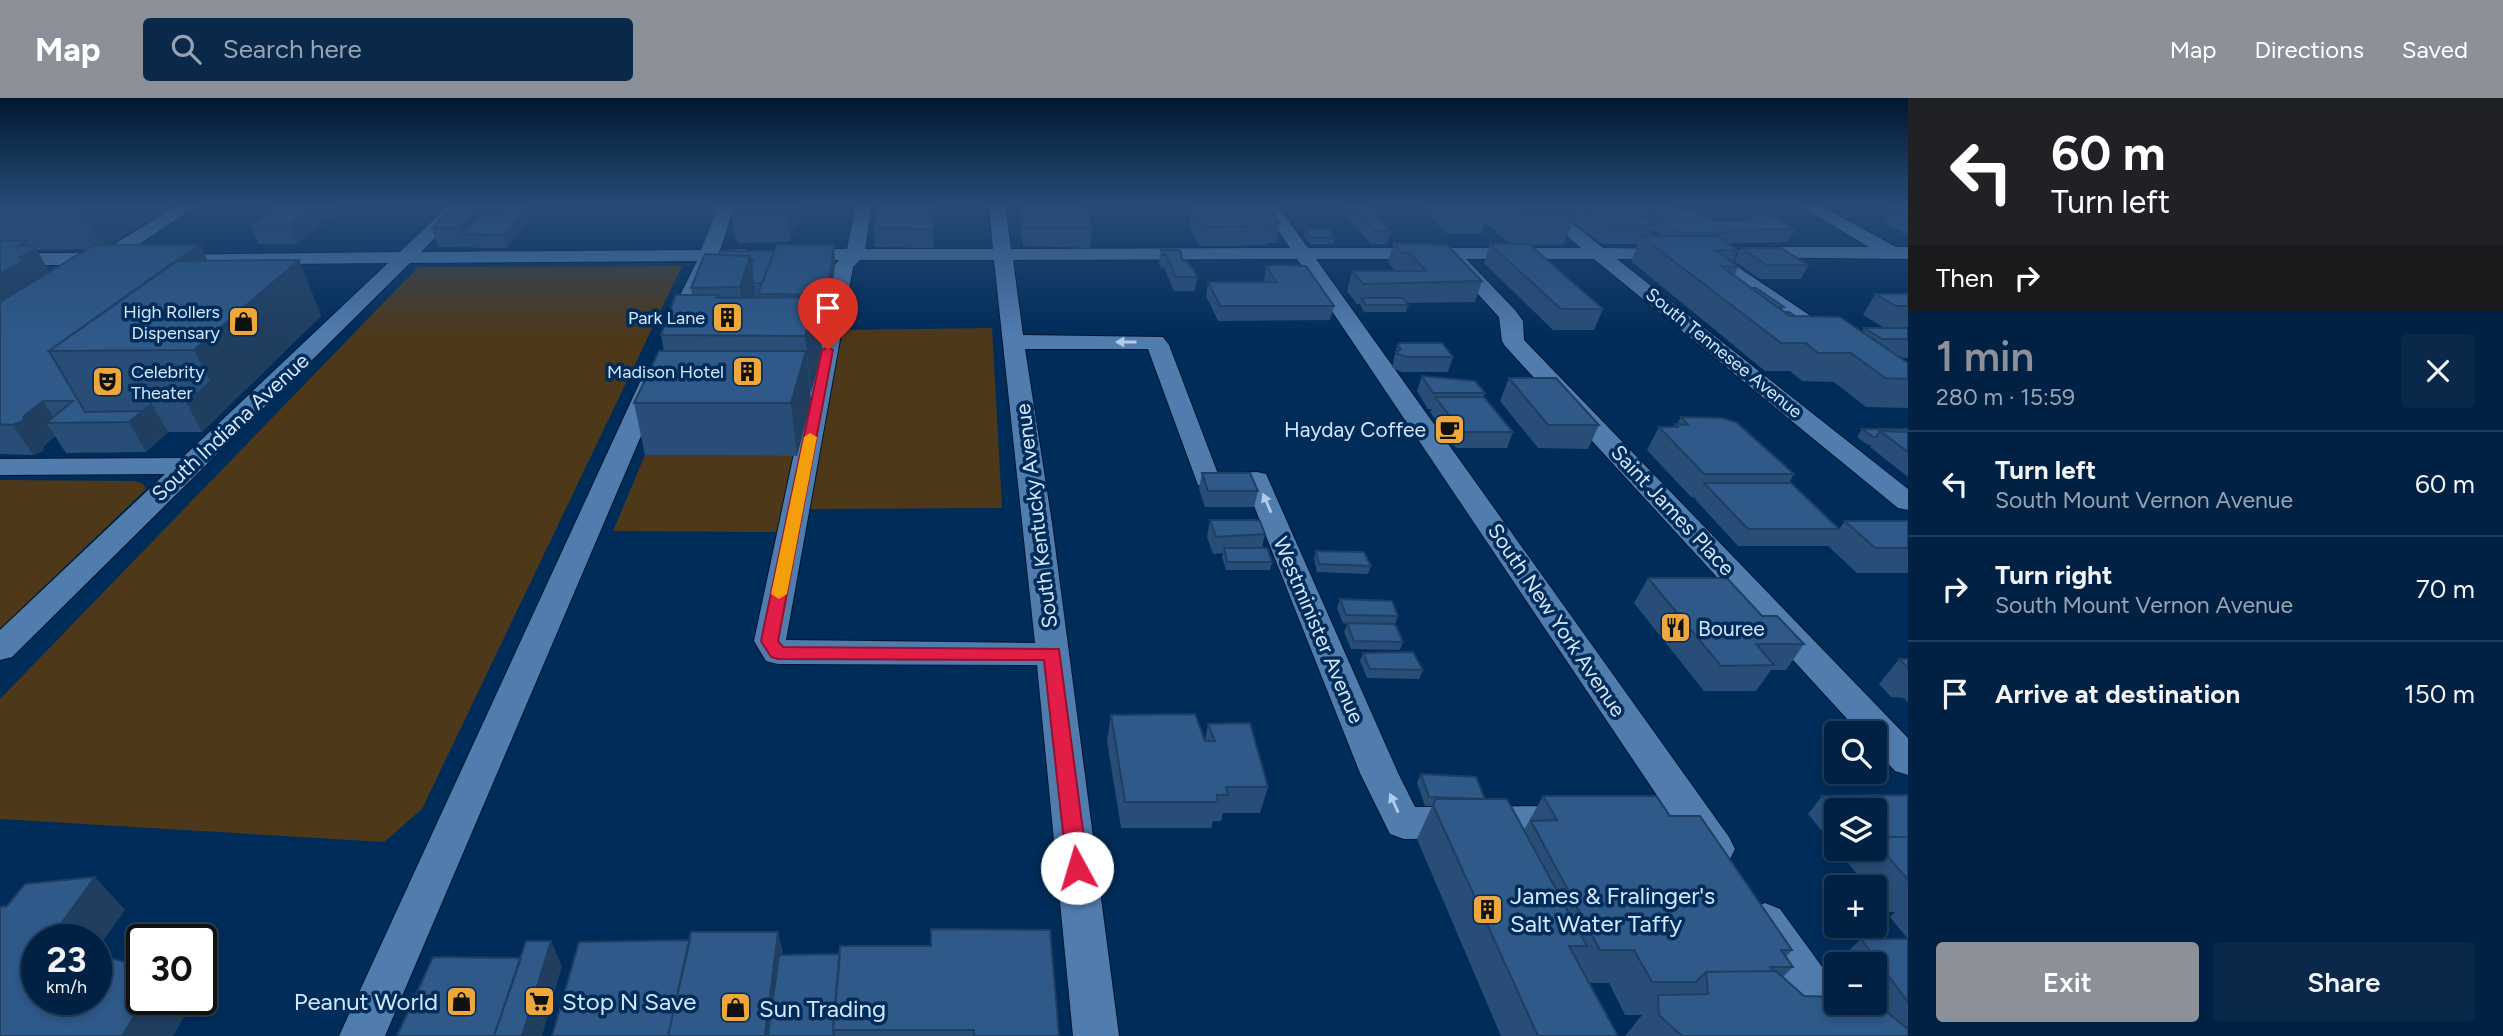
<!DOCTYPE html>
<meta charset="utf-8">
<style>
body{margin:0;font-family:Figtree,sans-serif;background:#0a294a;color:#f1f3f6;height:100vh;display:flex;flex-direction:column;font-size:26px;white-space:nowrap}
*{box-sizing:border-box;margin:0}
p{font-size:23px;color:#95a3b2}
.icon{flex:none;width:38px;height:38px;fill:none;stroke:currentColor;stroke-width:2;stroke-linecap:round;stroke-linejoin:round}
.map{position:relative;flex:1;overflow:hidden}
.sheet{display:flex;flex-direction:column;background:#002143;width:595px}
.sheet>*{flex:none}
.banner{background:#202124;color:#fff;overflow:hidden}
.buttons{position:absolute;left:1824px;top:623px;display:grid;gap:14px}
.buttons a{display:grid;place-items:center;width:63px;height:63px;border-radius:7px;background:#002143;box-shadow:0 4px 10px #0003,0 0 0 2px #223e5c;font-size:35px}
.speed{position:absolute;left:21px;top:826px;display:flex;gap:14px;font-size:35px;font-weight:700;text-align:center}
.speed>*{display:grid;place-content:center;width:91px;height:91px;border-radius:50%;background:#002143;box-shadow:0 4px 10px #0003,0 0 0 2px #223e5c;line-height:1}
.speed small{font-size:18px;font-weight:400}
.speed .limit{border:4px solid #111;border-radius:10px;background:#fff;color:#111}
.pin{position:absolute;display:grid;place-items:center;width:60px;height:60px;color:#fff;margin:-72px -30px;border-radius:50% 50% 50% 0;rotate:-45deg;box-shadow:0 0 7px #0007}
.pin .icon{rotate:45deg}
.me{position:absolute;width:77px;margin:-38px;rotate:354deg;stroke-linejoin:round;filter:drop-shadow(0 0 5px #0008)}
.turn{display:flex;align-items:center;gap:24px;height:147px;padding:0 28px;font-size:32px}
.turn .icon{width:91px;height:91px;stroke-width:2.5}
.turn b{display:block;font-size:49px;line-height:60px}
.then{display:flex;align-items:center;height:66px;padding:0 28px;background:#0003;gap:14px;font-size:26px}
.round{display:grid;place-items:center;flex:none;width:74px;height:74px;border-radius:7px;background:#0a294a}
.head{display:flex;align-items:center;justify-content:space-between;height:119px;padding:0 28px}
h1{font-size:42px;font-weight:600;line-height:52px;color:#8c9099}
.button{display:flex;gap:14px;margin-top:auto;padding:14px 28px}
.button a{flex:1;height:80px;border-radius:7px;background:#8c9099;color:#fff;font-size:28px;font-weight:600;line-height:80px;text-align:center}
.button a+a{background:#0a294a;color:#f1f3f6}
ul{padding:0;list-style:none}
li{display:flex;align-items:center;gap:21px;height:105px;padding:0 28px;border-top:2px solid #223e5c}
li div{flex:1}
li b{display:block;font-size:26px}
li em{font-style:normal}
header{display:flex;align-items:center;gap:42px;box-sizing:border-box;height:98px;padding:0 35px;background:#8c9099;color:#fff}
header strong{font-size:33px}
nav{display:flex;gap:38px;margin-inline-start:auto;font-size:24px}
.search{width:490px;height:63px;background:#0a294a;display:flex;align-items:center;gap:18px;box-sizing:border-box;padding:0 24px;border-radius:7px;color:#95a3b2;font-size:26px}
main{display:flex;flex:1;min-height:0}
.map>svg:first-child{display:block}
.green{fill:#4d381a}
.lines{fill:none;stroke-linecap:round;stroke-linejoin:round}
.minor-casing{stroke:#02152d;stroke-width:2}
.minor{fill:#507cae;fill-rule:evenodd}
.wall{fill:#284d76;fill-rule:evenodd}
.shaded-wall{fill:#203e60}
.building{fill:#2e5989;stroke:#203e60;stroke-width:2}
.oneway{fill:#b2cce8}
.route{fill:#e11d48;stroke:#92132f;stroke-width:2}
.slow{fill:#f59e0b}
.labels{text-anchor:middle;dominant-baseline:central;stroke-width:7;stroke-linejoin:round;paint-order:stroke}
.far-poi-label{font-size:18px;fill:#d3e6fc;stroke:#002c59;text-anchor:end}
.far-street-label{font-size:18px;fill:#d3e6fc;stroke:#002c59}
.street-label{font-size:21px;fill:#d3e6fc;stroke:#002c59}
.poi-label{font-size:21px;fill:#d3e6fc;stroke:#002c59;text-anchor:end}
.near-poi-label{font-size:24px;fill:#d3e6fc;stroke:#002c59;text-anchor:start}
</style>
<header>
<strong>Map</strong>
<div class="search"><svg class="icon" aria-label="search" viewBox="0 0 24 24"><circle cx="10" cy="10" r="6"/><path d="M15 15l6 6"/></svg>Search here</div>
<nav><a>Map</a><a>Directions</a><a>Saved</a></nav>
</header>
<main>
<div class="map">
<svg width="1908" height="938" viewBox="0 0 1908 938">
<rect width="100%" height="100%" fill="#002c59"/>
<path class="green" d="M682 168 422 711 384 744 0 721V601L418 169Z
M992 230 1002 410 809 411 841 232Z
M645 357 797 358 780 434 613 433Z
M0 382 135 383 143 386 146 391 0 531Z"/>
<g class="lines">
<defs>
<path id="minor" d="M178 107H198L118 160C114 169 96 174 86 172L84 167H0V155H100Z
M449 107H467L421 154 701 152 719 107H735L720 152 746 151 755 157 746 163H716L685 232 682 237H666L663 232 697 163 410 165 12 559 0 562V532L165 376 0 377V361L182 360 388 165 165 167 158 165 156 161 158 157 400 154Z
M856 107H872L865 151H993L989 107H1005L1011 151 1290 150 1261 107H1277L1308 150H1581L1531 107H1549L1603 150 1680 151 1682 155 1680 159 1673 161H1617L1908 391V412L1898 410 1594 161H1466L1515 212 1523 223 1524 242 1908 640V677L1895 673 1874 650V635H1860L1505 248 1502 243 1499 219 1446 161H1316L1729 739 1735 751 1729 763 1715 768 1701 763 1297 161 1013 162 1023 237 1163 239 1169 247 1218 376 1257 374 1266 376 1398 675 1415 709 1568 708 1582 713 1587 724 1582 735 1568 740 1404 741 1390 736 1360 675 1247 390 1215 392 1198 387 1148 251H1025L1052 425 1119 938H1073L1037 567 778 566 766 563 754 543 834 168 839 162 795 163 786 157 795 151H847ZM860 162H994L1035 545 786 542 853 169Z
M1799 107H1819L1896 149H1908V161L1740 159 1738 155 1740 151 1747 149H1869Z
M1704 149 1711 151 1836 235 1839 240 1836 245H1820L1697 159 1695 155 1697 151Z
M652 277 660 279 664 284 385 938H339L640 284 644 279Z
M1765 805 1780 811 1836 888V905H1848L1860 922 1867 938H1817L1744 824 1750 811Z"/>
</defs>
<use href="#minor" class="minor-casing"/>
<use href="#minor" class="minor"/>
</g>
<path class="wall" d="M0 107 171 108 108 147 208 163 299 162 321 218 202 334H168L146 354 66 355 55 338 44 348 43 353 33 357 0 356ZM87 151 49 174 37 152Z
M280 107H337L339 112 297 146H259L251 127Z
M456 107H515L530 121 507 150 438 149 432 130Z
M730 107H798L799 121 790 144 740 145 737 143V140H735Z
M878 107H935L933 150 875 149 874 130Z
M1021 107 1083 113 1092 130 1090 150 1023 148 1020 122Z
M1198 107H1237L1280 126 1276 145H1266V147L1199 148 1189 129 1191 110 1197 109Z
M1342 107H1368L1391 133 1387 146H1371L1341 112Z
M1426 107H1676L1673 113 1714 123H1744L1747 118 1795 131 1788 144 1727 145 1738 153 1732 164 1738 169 1734 178 1751 190 1784 209 1782 212 1784 214 1795 218 1862 234 1864 230 1908 231V260H1903L1895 256 1908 265V310L1866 309 1834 284 1802 283 1790 273H1765L1631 163 1638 146H1602L1573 123 1564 146 1530 147 1603 211 1594 232H1553L1484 165 1490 146H1510L1487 126H1484L1481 136H1448L1425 113ZM1652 131 1663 138H1649Z
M1887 107H1908V137L1885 125 1893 112H1898Z
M1305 131 1334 140 1333 146H1311L1304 138Z
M1394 145 1482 183 1475 204 1407 205 1408 207 1406 214H1364L1360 206H1357L1347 193 1352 173H1395L1388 164Z
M1741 150 1808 167 1801 181H1760L1734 163Z
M1161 152 1183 163 1197 179 1195 193H1174L1164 170H1161L1159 165Z
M705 156 835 166 829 217H818L822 253 810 295 811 303 797 358 645 357 634 305 664 253 661 237 692 197 691 190Z
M1266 168 1334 208 1330 222 1218 223 1206 198 1208 184H1265L1264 182Z
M1875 196H1908V229H1883L1863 217Z
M1397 248 1453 259 1448 274H1402L1394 271 1392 269Z
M1422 278 1485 295 1483 299 1513 334 1507 350H1456L1430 314 1432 311H1428L1417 293Z
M1509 280 1599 327 1588 351 1538 350 1500 303Z
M1681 319 1794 376 1789 385 1839 431 1845 423H1908V475H1857L1828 448H1738L1695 401 1696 400 1691 399 1647 352 1659 329H1674L1675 326H1677Z
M1862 331H1908V379L1870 349 1871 347H1868L1857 339Z
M1202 375 1258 393 1254 409H1205L1199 391Z
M1210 422 1265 436 1262 450 1272 464 1270 472H1226L1222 459 1223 455 1213 456 1207 439Z
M1316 453 1371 468 1368 476 1317 474 1314 461Z
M1648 480 1762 518 1804 546 1786 572H1771L1756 593H1704L1634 505Z
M1340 501 1398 518 1395 526 1403 544 1400 552 1351 551 1344 534 1347 526 1343 525 1337 510Z
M1363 555 1423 572 1419 581 1367 580 1360 563Z
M1899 561H1908V605L1904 600 1891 599 1879 586Z
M1111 617 1205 643 1208 626 1268 689 1260 715H1223L1221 723H1213L1211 730H1121L1107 643Z
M1421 676 1485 701 1524 732 1543 698 1670 718 1792 852 1786 859 1793 869 1783 879 1804 898 1874 905V866H1835L1861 841H1908L1890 819 1895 814H1888L1874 797V789H1868L1848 765 1852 761H1844L1836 751H1874V712H1836V750L1808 716 1822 698 1908 697V938H1625L1642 917H1625L1609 885H1589L1618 938H1501L1417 741 1432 708H1425L1417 685Z
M778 834 783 857 1059 938H552L690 842Z"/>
<path class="shaded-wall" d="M81 107H171V108L102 151 79 108Z
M316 107H337L339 112 297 146 289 127Z
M504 107H515L517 116 504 130 499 112Z
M788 107H798L799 121 790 144 787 111Z
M930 107H935L933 150V131L931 128Z
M527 108 530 121 507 150 504 137Z
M478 112 483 130 462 136 460 130Z
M26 143 32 154 35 148 49 174 0 212V176L17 148Z
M200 147 212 172 137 190Z
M834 147 835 166 829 217 827 197Z
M750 158 756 204 746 236 740 189Z
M299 162 321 218 202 334 186 304 210 283 194 252Z
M817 199 822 253 811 295 805 238Z
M806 253 811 303 797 358 791 305Z
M43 303 57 325H46L55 338 44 348 43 353 33 357 13 327Z
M151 305 168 334 146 354 129 324Z
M95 779 125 812 96 853V842H49Z
M778 834 784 867 776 938H765Z
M551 843 562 868 542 938H522Z
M145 901H185L191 907 173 938H122Z"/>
<path class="building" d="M0 107H81L79 108 0 109Z
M280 107H316L289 127H251Z
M456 107H504L499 112H478L460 130H432Z
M734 107H788L787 111H736L733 110Z
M878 107H931V109H908L907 112 934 113 933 131 874 130Z
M1021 107H1082L1083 113H1088L1092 130 1024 129Z
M1204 107H1237L1269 110 1280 126H1268L1270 128 1202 129 1191 110 1205 108Z
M1351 107H1368L1391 133H1375Z
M1515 107H1569L1577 113H1523Z
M1583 107H1625L1654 127H1609Z
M510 108H527L504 137 462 136 480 117H501Z
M1893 112H1908V120Z
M1651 113H1699L1714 123H1754L1747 118H1771L1795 131 1728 132 1732 134 1682 135Z
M1305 131H1329L1334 140H1312Z
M1641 138H1717L1738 153 1716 152 1738 169 1721 168 1790 218 1840 219 1908 265V281L1885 280 1851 255H1818L1806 245H1781Z
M0 143H26L17 148H35L34 153 18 160H28L0 176Z
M1394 145 1447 147 1482 183 1363 186 1352 173H1426L1410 155H1402Z
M1490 146H1529L1603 211H1561Z
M94 147H200L49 253 85 314 142 313 129 324 46 325 73 303H43L24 318 23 323 13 327 0 326V204Z
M777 147H834L827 197 758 196Z
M1741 150H1781L1808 167H1767Z
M1161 152H1180L1183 163H1186L1193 171 1197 179H1176L1166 157H1163Z
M720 153H774L762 185H753L751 164H753L754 162 751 163 750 158 719 157Z
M705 156 750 158 740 189 691 190Z
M299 162 194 252 49 253 175 163Z
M1274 167 1306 168 1334 208H1220L1208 184H1276L1266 168Z
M1751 190H1756L1784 209H1777Z
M1875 196H1908V208H1896Z
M676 197H718L716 200 817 199 805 238 661 237Z
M1361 200H1403L1408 207H1366Z
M1784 214H1789L1795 218H1790Z
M1864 230H1906L1908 231V243L1906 241H1882Z
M1400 245H1442L1453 259H1407L1398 256 1396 254 1401 251 1397 248Z
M659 253H806L791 305H634Z
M1422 278 1475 283 1485 295H1433Z
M1509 280H1556L1599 327H1548Z
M1435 299H1484L1513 334H1462Z
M1681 319 1721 320 1736 324 1794 376H1704L1659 329H1678L1675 326 1688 327Z
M1862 331H1908V334L1880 333 1876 339H1873Z
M1880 333 1908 334V354Z
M1202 375H1250L1258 393H1208Z
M1704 385H1791L1839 431H1748Z
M1210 422H1255L1260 423 1265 436 1216 439Z
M1845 423H1908V450H1875Z
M1224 450H1267L1272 464H1227Z
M1316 453 1364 454 1371 468 1319 466Z
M1648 480H1727L1762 518H1777L1804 546H1756L1774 567 1721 568Z
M1340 501 1392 503 1398 518 1346 517Z
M1347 525 1395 526 1403 544 1354 543Z
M1413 554 1423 572 1370 571 1363 555Z
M1899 561H1908V570Z
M1195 616 1205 643H1215L1208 626 1250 625 1268 689H1226L1228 697H1217L1218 704H1125L1111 617Z
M1421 676 1476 679 1485 701 1429 699Z
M1908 697V739H1874V712H1836V714L1822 698Z
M1543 698H1656L1670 718H1700L1792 852H1781L1793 869H1770L1773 873 1706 874 1696 884H1652L1634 852H1600L1531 723 1557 722Z
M1436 701H1507L1587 848H1569L1618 938H1538L1433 707Z
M1874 739H1908V782L1874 742Z
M95 779 49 842H37V901H96V856L142 869V901H145L122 938H0V809L7 808 25 786Z
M931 831 1050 832 1059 938H974V932H833L840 848H931Z
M691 834H778L765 938H668Z
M1861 841H1908V904Z
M690 842 668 938H552L579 844Z
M526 843H551L522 938H494Z
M840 856 833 932 834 938H768L779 857Z
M433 859 521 860 494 938H397Z
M1776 873 1804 898 1836 899V905H1874V904L1908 931V938H1682L1659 917 1658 897 1708 896 1706 874Z"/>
<defs><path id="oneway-solid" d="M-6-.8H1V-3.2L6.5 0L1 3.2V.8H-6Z" transform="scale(1.75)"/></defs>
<g class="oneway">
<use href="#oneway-solid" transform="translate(1126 244) rotate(-180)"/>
<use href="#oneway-solid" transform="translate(1267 405) rotate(-113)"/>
<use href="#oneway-solid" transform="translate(1394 705) rotate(-114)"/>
</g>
<linearGradient id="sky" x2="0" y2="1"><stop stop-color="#001831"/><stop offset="0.45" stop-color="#264b76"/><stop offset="1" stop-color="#264b76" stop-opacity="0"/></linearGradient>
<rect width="1908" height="238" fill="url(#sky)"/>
<path class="route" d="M828 249 833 252 778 543 783 549 1059 551 1088 770 1085 776 1077 779 1070 776 1067 770 1044 562 778 561 771 559 761 543 822 252Z"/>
<path class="slow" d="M810 335 817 339 787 496 779 501 771 496 804 339Z"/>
<defs>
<symbol id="building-square" viewBox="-11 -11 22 22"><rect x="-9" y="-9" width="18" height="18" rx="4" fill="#eea73d" stroke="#002c59"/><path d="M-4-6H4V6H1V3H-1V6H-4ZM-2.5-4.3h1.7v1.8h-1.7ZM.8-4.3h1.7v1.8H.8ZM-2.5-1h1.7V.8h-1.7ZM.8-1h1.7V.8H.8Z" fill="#111"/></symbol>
<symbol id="shop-square" viewBox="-11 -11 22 22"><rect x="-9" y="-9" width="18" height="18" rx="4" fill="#eea73d" stroke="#002c59"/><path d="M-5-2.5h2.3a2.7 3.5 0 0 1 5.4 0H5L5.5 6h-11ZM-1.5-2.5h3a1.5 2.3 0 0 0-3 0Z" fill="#111"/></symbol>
<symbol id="theatre-square" viewBox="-11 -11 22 22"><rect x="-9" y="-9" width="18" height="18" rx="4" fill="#eea73d" stroke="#002c59"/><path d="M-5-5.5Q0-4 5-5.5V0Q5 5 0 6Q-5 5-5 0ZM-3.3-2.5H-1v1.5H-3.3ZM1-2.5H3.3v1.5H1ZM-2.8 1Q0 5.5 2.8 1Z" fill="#111"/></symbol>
<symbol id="cafe-square" viewBox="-11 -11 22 22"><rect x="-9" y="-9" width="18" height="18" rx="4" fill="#eea73d" stroke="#002c59"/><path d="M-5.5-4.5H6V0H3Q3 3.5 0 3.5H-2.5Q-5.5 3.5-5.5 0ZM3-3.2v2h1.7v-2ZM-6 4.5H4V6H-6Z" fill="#111"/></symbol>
<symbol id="restaurant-square" viewBox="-11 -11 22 22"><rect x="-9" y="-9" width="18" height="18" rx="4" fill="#eea73d" stroke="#002c59"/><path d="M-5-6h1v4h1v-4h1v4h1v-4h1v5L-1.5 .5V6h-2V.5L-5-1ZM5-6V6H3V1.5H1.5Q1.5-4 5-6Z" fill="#111"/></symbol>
<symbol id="supermarket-square" viewBox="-11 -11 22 22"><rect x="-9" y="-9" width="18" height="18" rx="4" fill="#eea73d" stroke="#002c59"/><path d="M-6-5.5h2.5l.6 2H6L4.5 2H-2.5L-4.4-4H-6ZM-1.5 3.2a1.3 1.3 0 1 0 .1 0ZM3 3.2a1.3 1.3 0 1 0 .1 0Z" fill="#111"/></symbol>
</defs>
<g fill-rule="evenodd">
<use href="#building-square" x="710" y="202" width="35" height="35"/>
<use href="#shop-square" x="226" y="206" width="35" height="35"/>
<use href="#building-square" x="730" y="256" width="35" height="35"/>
<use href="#theatre-square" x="90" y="266" width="35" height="35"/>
<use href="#cafe-square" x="1432" y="314" width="35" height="35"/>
<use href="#restaurant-square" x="1658" y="512" width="35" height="35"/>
<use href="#building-square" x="1470" y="794" width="35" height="35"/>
<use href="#shop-square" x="444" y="886" width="35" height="35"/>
<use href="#supermarket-square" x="522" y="886" width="35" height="35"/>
<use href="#shop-square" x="718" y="892" width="35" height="35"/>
</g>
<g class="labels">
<g class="far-poi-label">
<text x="220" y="214">High Rollers<tspan x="220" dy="21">Dispensary</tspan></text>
<text x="705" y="220">Park Lane</text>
<text x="131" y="274" text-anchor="start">Celebrity<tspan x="131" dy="21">Theater</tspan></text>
<text x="724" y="274">Madison Hotel</text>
</g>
<g class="far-street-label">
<text transform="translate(1724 255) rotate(39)">South Tennesee Avenue</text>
</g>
<g class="street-label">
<text transform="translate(230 329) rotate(-43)">South Indiana Avenue</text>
<text transform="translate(1673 412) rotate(47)">Saint James Place</text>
<text transform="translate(1036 418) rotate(-97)">South Kentucky Avenue</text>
<text transform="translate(1557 522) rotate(56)">South New York Avenue</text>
<text transform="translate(1319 532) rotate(67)">Westminister Avenue</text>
</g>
<g class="poi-label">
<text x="1426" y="331">Hayday Coffee</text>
<text x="1698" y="530" text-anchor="start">Bouree</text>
</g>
<g class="near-poi-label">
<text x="1510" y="797">James &amp; Fralinger's<tspan x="1510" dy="28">Salt Water Taffy</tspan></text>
<text x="438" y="903" text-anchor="end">Peanut World</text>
<text x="562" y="903">Stop N Save</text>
<text x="759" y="910">Sun Trading</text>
</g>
</g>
</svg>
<div class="buttons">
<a><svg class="icon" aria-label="search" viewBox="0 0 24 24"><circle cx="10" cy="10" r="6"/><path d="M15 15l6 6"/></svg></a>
<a><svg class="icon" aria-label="layers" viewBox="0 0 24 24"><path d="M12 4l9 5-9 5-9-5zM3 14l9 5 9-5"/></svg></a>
<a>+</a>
<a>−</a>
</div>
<div class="speed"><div>23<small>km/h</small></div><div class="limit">30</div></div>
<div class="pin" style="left:828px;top:252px;background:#d93025"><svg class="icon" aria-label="arrive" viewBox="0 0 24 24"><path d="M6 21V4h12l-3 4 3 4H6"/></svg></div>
<svg class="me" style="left:1077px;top:770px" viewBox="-20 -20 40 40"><circle r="19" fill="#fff"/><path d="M0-13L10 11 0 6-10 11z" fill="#e11d48"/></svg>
</div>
<section class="sheet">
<div class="banner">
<div class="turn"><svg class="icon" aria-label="left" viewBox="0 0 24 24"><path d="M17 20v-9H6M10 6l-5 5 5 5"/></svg><div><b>60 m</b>Turn left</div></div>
<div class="then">Then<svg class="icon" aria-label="right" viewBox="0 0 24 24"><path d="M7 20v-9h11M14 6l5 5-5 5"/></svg></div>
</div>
<div class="head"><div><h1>1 min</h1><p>280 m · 15:59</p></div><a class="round"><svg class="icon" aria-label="close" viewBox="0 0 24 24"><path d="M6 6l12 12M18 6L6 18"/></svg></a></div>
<ul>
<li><svg class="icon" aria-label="left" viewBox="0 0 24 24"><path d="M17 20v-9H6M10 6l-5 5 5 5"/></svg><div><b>Turn left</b><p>South Mount Vernon Avenue</p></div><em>60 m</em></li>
<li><svg class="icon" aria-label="right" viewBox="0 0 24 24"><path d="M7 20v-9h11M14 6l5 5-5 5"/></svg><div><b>Turn right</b><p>South Mount Vernon Avenue</p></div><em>70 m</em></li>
<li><svg class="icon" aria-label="arrive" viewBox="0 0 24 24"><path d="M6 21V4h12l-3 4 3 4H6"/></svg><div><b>Arrive at destination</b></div><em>150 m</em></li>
</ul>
<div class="button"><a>Exit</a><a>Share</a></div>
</section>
</main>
